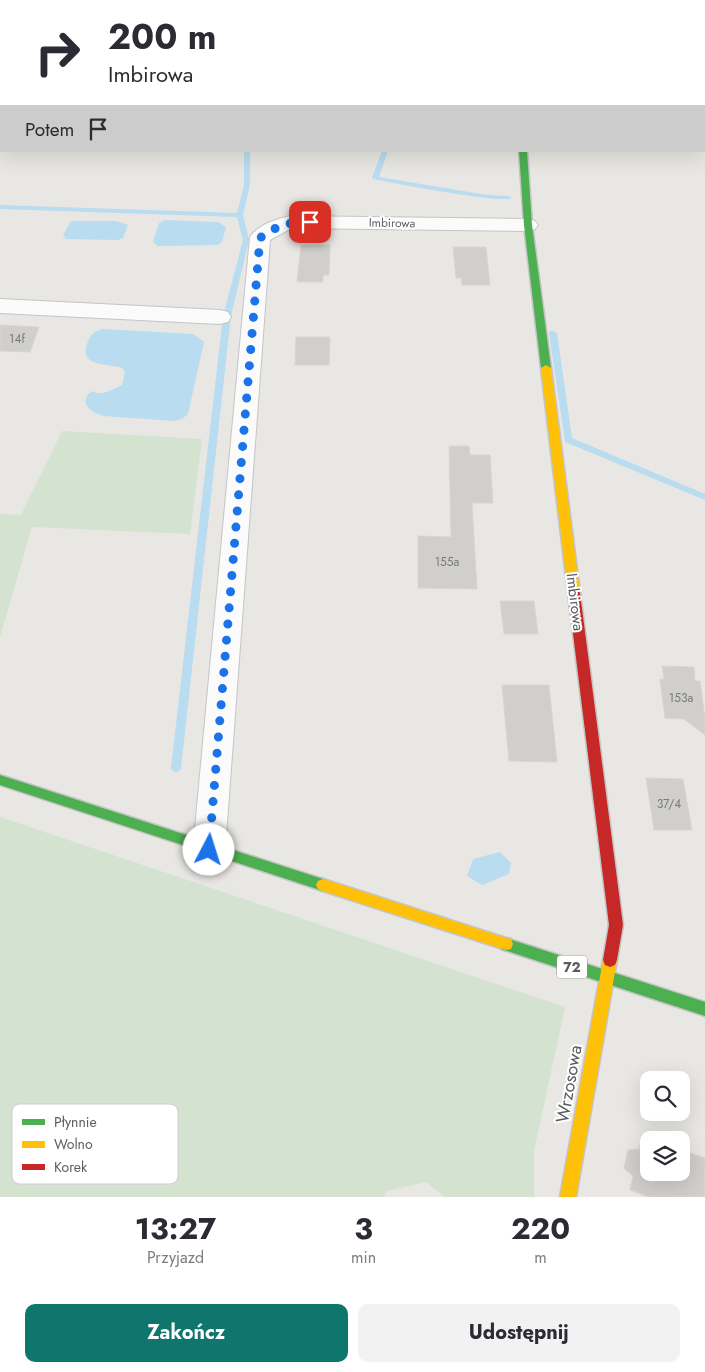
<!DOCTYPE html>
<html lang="pl">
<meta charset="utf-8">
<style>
body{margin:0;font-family:Jost,sans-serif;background:#f2f2f3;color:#2b2b33;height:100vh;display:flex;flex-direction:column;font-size:19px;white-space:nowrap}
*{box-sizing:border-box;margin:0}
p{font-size:16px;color:#7c7c81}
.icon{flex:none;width:28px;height:28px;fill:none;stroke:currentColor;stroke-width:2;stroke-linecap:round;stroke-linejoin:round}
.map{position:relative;height:1197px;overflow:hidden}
.details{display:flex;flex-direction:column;background:#fff;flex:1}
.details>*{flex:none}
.top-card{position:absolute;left:0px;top:0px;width:705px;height:152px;box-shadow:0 5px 20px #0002;background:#fff;color:#2b2b33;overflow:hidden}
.tools{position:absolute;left:640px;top:1071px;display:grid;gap:10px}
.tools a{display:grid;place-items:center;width:50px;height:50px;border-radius:10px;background:#fff;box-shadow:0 5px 20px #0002;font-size:25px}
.pin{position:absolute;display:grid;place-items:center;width:42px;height:42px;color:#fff;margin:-21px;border-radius:10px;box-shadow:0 2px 8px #0006}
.me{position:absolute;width:55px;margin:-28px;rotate:5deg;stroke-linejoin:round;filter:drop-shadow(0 0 4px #0008)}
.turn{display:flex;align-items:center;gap:18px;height:105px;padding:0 25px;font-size:22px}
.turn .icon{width:65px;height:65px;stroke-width:2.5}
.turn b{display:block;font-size:35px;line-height:42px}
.then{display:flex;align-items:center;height:48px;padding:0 25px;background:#0003;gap:10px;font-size:19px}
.eta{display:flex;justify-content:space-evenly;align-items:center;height:85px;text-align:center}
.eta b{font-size:30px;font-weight:700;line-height:35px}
.button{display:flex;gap:10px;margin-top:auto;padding:10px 25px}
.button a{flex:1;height:58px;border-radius:10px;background:#0f766e;color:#fff;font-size:20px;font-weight:700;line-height:58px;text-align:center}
.button a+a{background:#f2f2f3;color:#2b2b33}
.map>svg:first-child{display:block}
.green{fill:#d3e3cf}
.water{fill:#b9dcf0}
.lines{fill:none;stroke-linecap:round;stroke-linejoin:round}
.stream{fill:#b9dcf0;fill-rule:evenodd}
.building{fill:#d0cfcc;stroke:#d8d6d2}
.street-casing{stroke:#c5c5c5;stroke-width:2}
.fast-casing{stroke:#c5c5c5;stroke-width:3}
.slow-casing{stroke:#c5c5c5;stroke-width:3}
.jam-casing{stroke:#c5c5c5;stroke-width:3}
.street{fill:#fcfbfb;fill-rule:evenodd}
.fast{fill:#4caf50;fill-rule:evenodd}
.slow{fill:#ffc107;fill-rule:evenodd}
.jam{fill:#c62828;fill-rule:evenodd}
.route{stroke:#1a73e8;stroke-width:9;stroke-dasharray:0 16.2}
.labels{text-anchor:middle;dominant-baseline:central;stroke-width:4;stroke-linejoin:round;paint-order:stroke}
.far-street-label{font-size:12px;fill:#595d60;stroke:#fff}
.number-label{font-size:12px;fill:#787b7c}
.shield{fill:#fff;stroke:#8b8e90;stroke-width:1}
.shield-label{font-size:14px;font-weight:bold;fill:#595d60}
.street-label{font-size:15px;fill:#595d60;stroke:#fff}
.near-street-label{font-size:18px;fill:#595d60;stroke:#fff}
.key{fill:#fff;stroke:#cdcecf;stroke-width:1}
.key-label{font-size:14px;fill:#595d60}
</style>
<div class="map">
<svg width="705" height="1197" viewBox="0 0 705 1197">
<rect width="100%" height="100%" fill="#e9e7e3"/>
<path class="green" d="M38 0H301L62 1Z
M62 431 202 439 190 534 32 527 0 637V514L21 515Z
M0 817 565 1007 534 1151V1197H445L426 1182 387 1191 384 1197H0Z"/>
<path class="water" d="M165 220 218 222 226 227 222 242 218 245 158 246 153 242 159 223Z
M71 221H116L128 225 123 238 118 240 66 239 63 235Z
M103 329 193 334 204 342 188 414 182 419 174 421 104 416C95 413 89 411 85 402L88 394 93 391C102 397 113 389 122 385L125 372 122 368C108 363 79 368 87 344 90 335 94 331 103 329Z
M500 852 511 863 509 874 482 885 467 876 473 859Z"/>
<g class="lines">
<path class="stream" d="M244 151H250V185L243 215 249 240 231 316 181 768 179 771 176 772 173 771 171 768 223 316 243 240 237 217 0 209V205L237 213 244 185Z
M382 151H388L379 177 487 195 509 196 512 198C502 204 392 183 373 179L372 178Z
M550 331H553L557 333 572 438 705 494V500L565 442 549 333Z"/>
</g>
<path class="building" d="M301 245H330L329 275H323V282H297Z
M453 247H486L490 285H462L461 278H456Z
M0 325 39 327 30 352 0 351Z
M296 337H330L329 365H295Z
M449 446H469L470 455H490L493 503H472L477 589 418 588V536L451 537Z
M500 601H534L538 634H504Z
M662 666 694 667 695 681H700L705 719V735L684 719 665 718 660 679H664Z
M502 685H549L557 762 509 761Z
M646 778 683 779 692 830H654Z
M642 1135 654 1140H649V1172H681V1150L705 1158V1197H649L630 1190 633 1176 624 1168 628 1150 639 1149Z"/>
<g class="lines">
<defs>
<path id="street" d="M0 68H1V78H0Z
M290 216 528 219 535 221 538 225 535 229 528 231 292 228 270 240 225 850 220 860 209 864 198 860 193 850 250 237C258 225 276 219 290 216Z
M0 299 220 310 228 312 231 317 228 322 220 324 0 313Z"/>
<path id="fast" d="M519 151H527L532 225 551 368 546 371 541 368 524 225Z
M0 775 323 879 328 881 330 885 328 889 323 891 0 785Z
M506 938 705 1002V1016L501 949 499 944 501 939Z"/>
<path id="slow" d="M546 365 551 368 580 593 578 596H570L568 593 541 368Z
M323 879 506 938 511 939 513 944 511 949 506 950 323 891 318 889 316 885 318 881Z
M610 953 615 955 617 960 576 1197H560L603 960 605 955Z"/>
<path id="jam" d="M574 589 578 590 580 593 623 925 617 960 615 965 610 967 605 965 603 960 609 925 568 593 570 590Z"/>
</defs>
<use href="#street" class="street-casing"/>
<use href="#fast" class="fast-casing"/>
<use href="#slow" class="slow-casing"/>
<use href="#jam" class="jam-casing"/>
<use href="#street" class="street"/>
<use href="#fast" class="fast"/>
<use href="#slow" class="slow"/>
<use href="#jam" class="jam"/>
</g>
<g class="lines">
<path class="route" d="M209 850 260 238C278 225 288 222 310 222"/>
</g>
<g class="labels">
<g class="far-street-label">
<text transform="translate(392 223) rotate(1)">Imbirowa</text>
</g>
<g class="number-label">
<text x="17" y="339">14f</text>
<text x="447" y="562">155a</text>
<text x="681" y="698">153a</text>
<text x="669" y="804">37/4</text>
</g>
<rect class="shield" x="557" y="955.5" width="30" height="23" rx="4"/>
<g class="shield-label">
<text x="572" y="967">72</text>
</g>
<g class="street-label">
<text transform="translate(575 602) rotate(83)">Imbirowa</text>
</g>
<g class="near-street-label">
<text transform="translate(569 1084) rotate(-80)">Wrzosowa</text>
</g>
</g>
<rect x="12" y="1104" width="166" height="80" rx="8" class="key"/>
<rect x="22" y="1119" width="23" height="6" fill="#4caf50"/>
<rect x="22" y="1141" width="23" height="7" fill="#ffc107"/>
<rect x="22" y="1164" width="23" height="6" fill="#c62828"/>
<g class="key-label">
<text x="54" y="1127">Płynnie</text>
<text x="54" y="1149">Wolno</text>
<text x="54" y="1172">Korek</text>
</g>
</svg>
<div class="tools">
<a><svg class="icon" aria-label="search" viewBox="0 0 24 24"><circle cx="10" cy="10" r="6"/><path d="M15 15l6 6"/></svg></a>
<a><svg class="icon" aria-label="layers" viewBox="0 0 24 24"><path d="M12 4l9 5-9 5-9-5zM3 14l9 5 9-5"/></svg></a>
</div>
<div class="pin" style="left:310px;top:222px;background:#d93025"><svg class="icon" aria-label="arrive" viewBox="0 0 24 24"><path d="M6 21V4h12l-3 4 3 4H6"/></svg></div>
<svg class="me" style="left:209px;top:850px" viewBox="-20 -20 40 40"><circle r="19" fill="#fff"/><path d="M0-13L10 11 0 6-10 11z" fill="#1a73e8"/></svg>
<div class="top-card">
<div class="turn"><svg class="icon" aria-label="right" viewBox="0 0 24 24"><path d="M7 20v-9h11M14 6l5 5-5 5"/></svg><div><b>200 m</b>Imbirowa</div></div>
<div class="then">Potem<svg class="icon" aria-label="arrive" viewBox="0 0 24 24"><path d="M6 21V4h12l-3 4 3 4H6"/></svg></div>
</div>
</div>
<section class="details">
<div class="eta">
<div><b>13:27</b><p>Przyjazd</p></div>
<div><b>3</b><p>min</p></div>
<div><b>220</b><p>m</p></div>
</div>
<div class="button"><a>Zakończ</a><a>Udostępnij</a></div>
</section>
